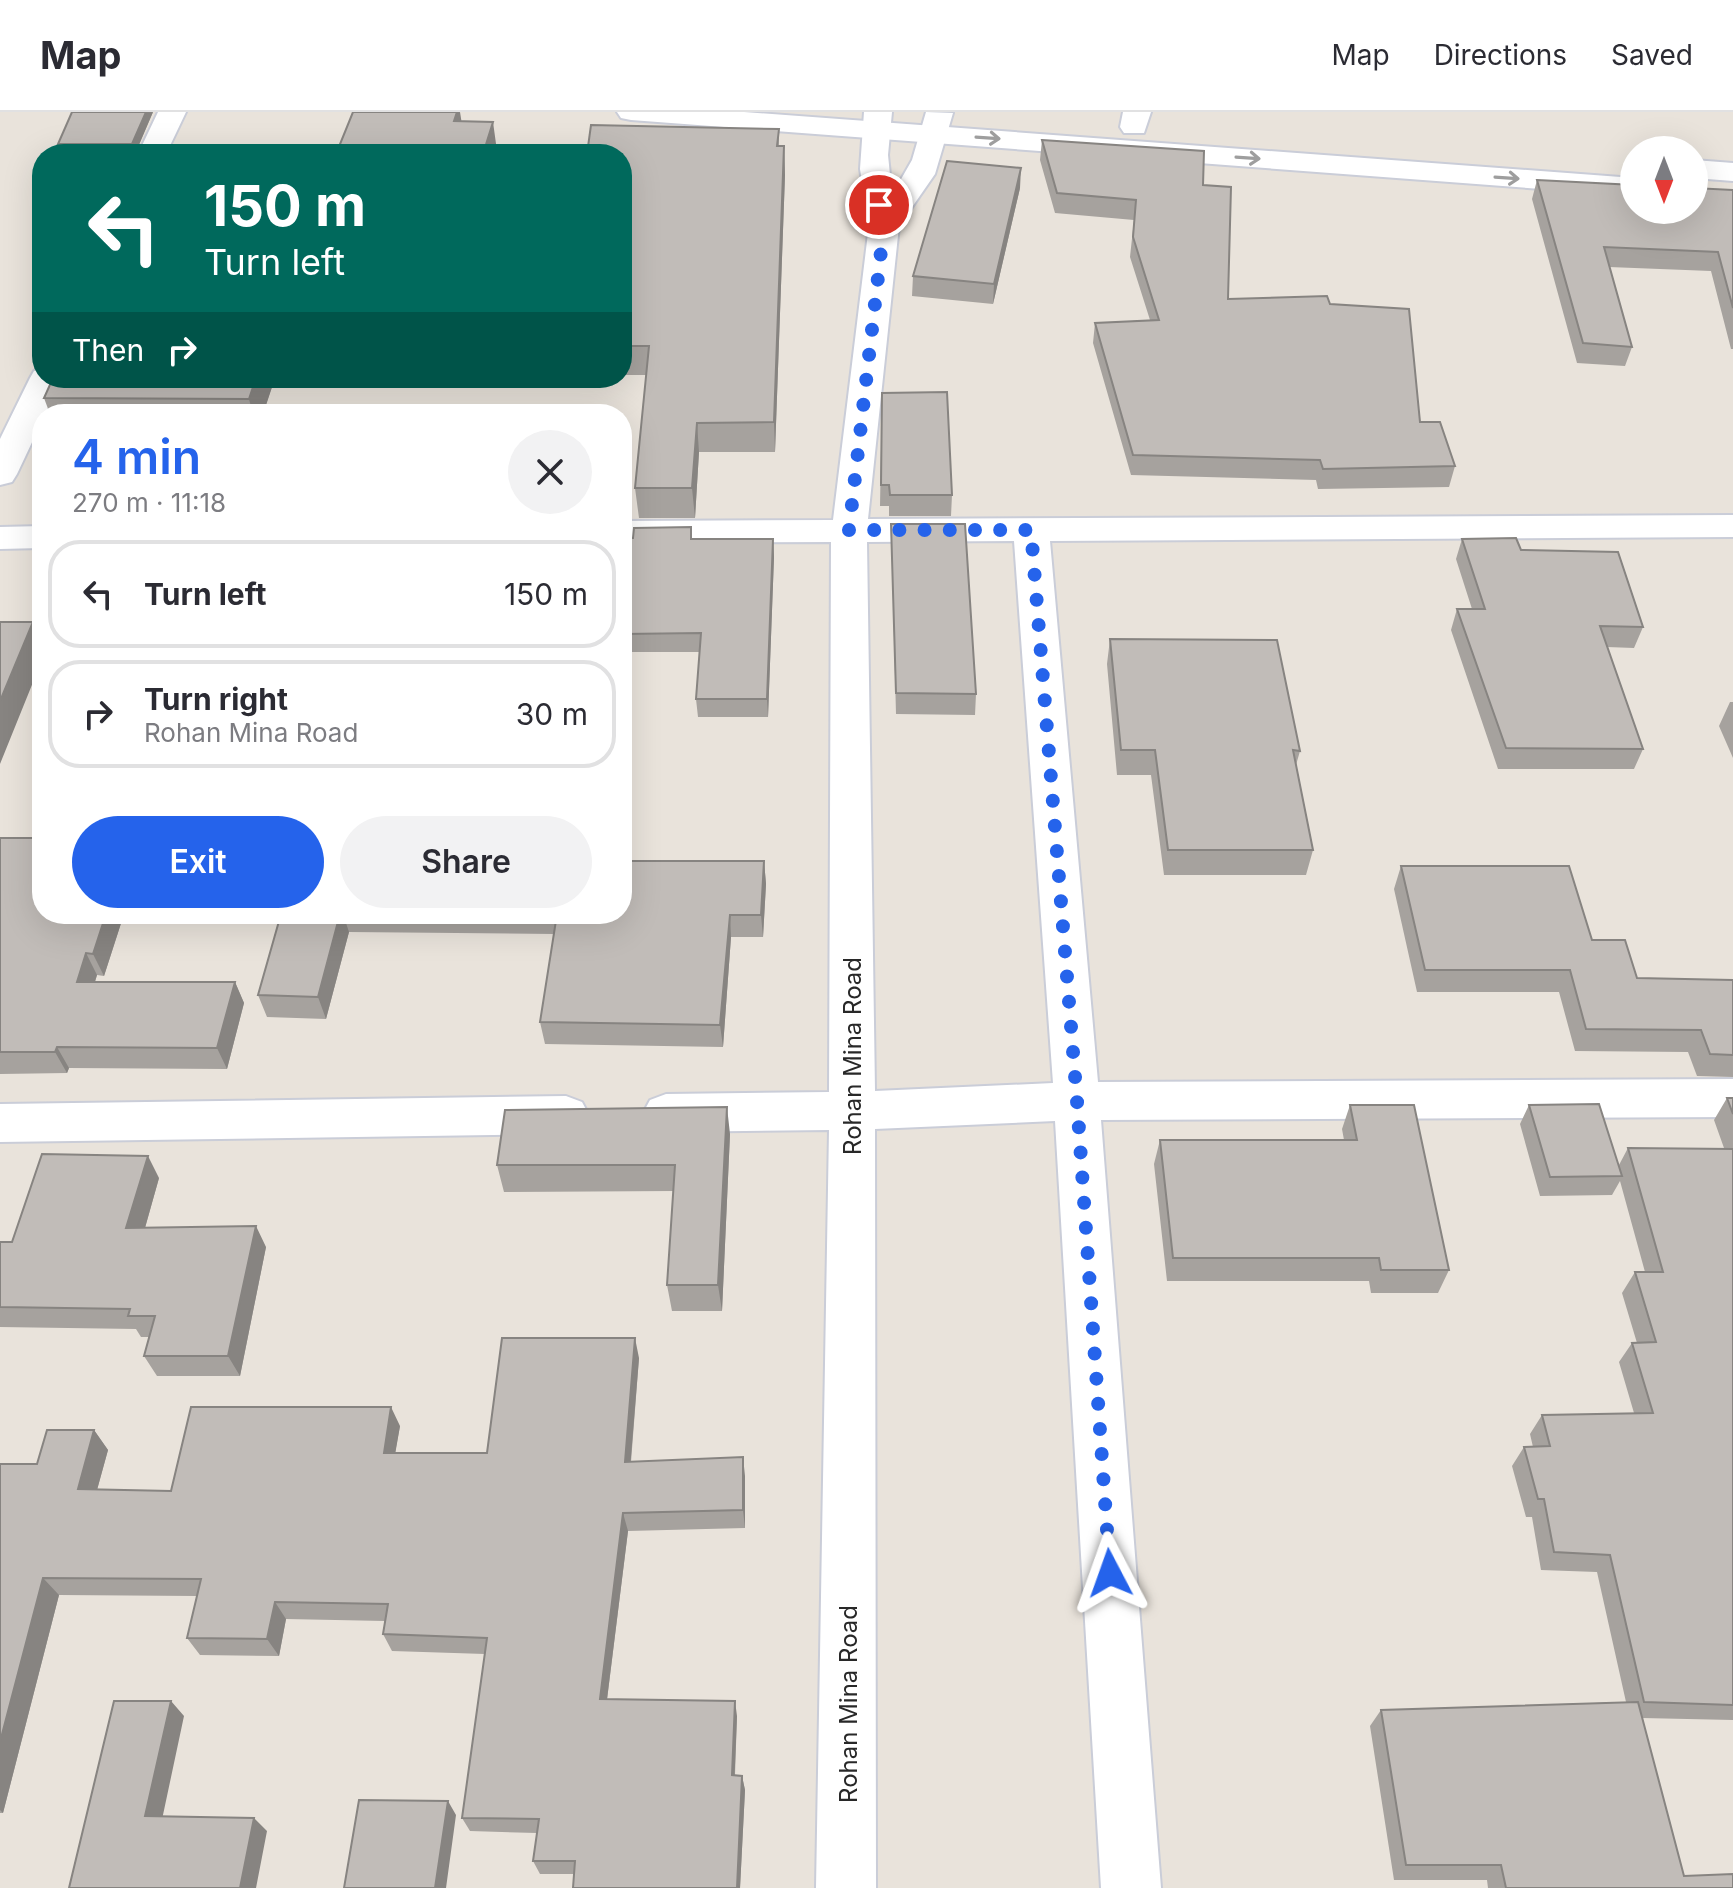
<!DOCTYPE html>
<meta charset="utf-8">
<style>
body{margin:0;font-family:Inter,sans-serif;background:#f2f2f3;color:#2b2b33;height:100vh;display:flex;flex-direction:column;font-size:30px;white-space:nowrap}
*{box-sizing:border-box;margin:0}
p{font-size:26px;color:#7c7c81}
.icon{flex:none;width:44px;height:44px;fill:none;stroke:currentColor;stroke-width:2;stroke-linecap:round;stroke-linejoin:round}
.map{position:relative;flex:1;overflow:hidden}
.side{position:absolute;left:32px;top:292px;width:600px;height:520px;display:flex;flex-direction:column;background:#fff;border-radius:32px;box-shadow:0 8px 32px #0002}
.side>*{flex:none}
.top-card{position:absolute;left:32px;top:32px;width:600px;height:244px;border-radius:32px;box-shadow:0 8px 32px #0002;background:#00695c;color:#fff;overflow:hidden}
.needle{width:52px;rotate:180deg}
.buttons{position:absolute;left:1620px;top:24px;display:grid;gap:16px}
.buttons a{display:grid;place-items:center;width:88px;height:88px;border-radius:50%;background:#fff;box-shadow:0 8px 32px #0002;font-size:40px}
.pin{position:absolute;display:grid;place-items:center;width:68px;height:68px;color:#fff;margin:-34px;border:4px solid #fff;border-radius:50%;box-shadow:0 2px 8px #0007}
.me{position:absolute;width:88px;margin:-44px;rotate:356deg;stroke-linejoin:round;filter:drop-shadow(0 0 6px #0008)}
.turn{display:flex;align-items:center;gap:28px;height:168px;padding:0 40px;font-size:36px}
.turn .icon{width:104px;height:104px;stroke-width:2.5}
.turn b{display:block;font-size:56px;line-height:68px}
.then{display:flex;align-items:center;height:76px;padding:0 40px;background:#0003;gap:16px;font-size:30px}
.round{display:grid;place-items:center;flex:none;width:84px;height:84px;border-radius:42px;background:#f2f2f3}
.summary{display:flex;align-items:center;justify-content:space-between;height:136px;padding:0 40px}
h1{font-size:48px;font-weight:600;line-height:60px;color:#2563eb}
.primary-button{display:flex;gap:16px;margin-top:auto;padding:16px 40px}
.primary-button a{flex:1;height:92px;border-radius:48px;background:#2563eb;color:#fff;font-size:32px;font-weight:600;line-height:92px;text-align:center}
.primary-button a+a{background:#f2f2f3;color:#2b2b33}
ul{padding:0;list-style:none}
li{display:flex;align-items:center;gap:24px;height:108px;margin:0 16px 12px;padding:0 24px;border:4px solid #e1e1e2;border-radius:32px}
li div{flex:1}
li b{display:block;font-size:30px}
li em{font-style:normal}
header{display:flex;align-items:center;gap:48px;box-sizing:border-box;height:112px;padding:0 40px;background:#fff;border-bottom:2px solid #e1e1e2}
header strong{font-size:38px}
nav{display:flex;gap:44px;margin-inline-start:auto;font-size:28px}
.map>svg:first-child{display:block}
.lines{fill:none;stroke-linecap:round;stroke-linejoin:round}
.minor-casing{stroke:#cacdd8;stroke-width:4}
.tertiary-casing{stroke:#cacdd8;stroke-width:4}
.minor{fill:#fff;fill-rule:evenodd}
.tertiary{fill:#fff;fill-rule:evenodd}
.wall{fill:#a6a29e}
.shaded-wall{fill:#878481}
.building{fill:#c1bcb8;stroke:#878481;stroke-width:2}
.oneway{stroke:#9e9e9e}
.route{stroke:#2563eb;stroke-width:14;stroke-dasharray:0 25.2}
.labels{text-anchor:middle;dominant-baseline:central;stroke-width:6;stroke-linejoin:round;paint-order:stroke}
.street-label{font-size:24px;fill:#282828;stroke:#fff}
</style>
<header>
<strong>Map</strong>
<nav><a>Map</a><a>Directions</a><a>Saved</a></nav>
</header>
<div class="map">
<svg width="1733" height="1776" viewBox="0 0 1733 1776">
<rect width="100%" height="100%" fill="#e9e3db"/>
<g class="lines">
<defs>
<path id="minor" d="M158 0H186L166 42H138Z
M864 0H892L888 43 892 83 912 48 926 0 953 1 935 62 899 114 868 407 1733 403V425L1050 429 1098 970 1733 967V1005L1101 1008 1161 1776H1101L1055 1009 875 1017 876 1776H816L829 1018 666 1020 650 1014 643 1001 650 988 666 982 829 980 831 430 622 431V409L833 408 869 113 860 57ZM1014 429 1053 971 875 979 867 430Z
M1123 0H1151L1144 21H1124L1120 15Z
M42 257V266H62L45 302H42V309L17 362 12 370 0 373V327L30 266 34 259Z
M42 414V436L0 437V415Z
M566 984 582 990 589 1003 582 1016 566 1022 0 1030V992Z"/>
<path id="tertiary" d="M617 0H744L1634 66V84L631 8 621 6Z
M1694 48 1733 51V69L1694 66Z"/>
</defs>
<use href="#minor" class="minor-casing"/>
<use href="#tertiary" class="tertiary-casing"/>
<use href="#minor" class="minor"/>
<use href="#tertiary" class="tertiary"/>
</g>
<path class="wall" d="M153 0 135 42H61L58 32Z
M779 17V34H784L785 63 775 340H699L695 406H639L635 376 646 263H622V42Z
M1042 28 1203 73 1228 187 1330 192 1455 354 1449 375 1318 377 1316 368 1131 363 1093 231 1095 211 1150 208 1130 145 1134 108 1055 101 1040 48Z
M1537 68 1733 78V237H1731L1711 159 1609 155 1632 235 1625 254 1577 251 1532 87Z
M1020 76 993 192 912 184 913 164Z
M275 266 263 302H50L44 286Z
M882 281 952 383 951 404H889V394H880Z
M891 412 976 582 975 603 896 602Z
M691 415 692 427H773L774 445 768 605H698L696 587 700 540H622V426H633Z
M1462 427 1521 438 1643 515 1634 536 1607 535 1643 637 1634 657H1498L1451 518 1457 497H1472L1456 447Z
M1110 527 1300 639 1296 653 1313 738 1306 763H1164L1151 663H1117L1107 552Z
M1730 590H1733V646L1719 614Z
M0 726 42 802H124L104 864 97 863 95 870H235L244 891 227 957 69 956 67 961 0 962Z
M764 749 766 772 763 825H731L723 935 545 932 540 910 554 822 349 820 326 907 267 905 258 883 281 802H622Z
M1401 754 1592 828 1637 866 1733 868V965L1697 964 1688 940 1575 939 1559 880H1417L1394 777Z
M1727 986H1733V1608L1642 1606 1684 1764 1733 1776H1488L1487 1768H1394L1370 1614 1381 1598 1626 1590 1597 1460 1541 1458 1532 1405H1526L1512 1354 1524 1335H1533L1530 1322 1542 1303 1634 1301 1619 1250 1632 1231H1637L1622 1181 1635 1160H1645L1620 1069 1612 1083 1540 1084 1520 1012 1529 993 1619 1053 1628 1036H1724L1714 1008Z
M1350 993 1449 1158 1438 1181H1371L1369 1169H1167L1154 1052 1160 1028H1344L1342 1017Z
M730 1022 722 1199H672L667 1173 674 1079 504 1080 497 1053Z
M159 1066 145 1116 266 1135 240 1264H157L144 1244 149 1225H141L136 1217 0 1215V1130H12Z
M639 1246 631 1350 745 1364V1416L628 1419 607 1588 737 1604 735 1663 742 1664 745 1678 740 1776H573L574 1762H540L533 1749 537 1721 470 1719 462 1706 485 1542 392 1539 383 1522 385 1509 286 1507 279 1544 200 1543 187 1526 197 1484 59 1483 3 1701H0V1352H37L94 1318 108 1338 97 1378 171 1379 400 1314 395 1341H487Z"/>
<path class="shaded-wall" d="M146 0H153L135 42 132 32Z
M457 0H460L464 25 454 9Z
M493 10 497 39 496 42H483Z
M784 34 785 63 775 340 774 310Z
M1021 56 1020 76 993 192 994 172Z
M256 266H275L263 302H253L249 287Z
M697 311 699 340 695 406 692 376Z
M773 427 774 445 768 605 767 587Z
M33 510 42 531V548L0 652V589Z
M764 749 766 772 763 825 761 803Z
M106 802H124L104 864 93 842Z
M340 802H343L349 820 326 907 318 885Z
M730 803 731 825 723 935 720 913Z
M86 841 97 863 88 891 77 870Z
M235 870 244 891 227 957 217 936Z
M57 935 69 956 67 961 55 940Z
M727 995 730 1022 722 1199 718 1173Z
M148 1044 159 1066 139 1137 126 1116Z
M256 1114 266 1135 240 1264 228 1244Z
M635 1226 639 1246 629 1369 625 1350Z
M391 1295 400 1314 392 1360 384 1341Z
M94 1318 108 1338 92 1396 78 1377Z
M743 1345 745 1364V1416L743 1398Z
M623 1401 628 1419 605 1603 600 1587Z
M43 1466 59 1483 3 1701 0 1698V1630Z
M275 1490 286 1507 279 1544 267 1527Z
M171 1589 184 1604 160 1717 145 1704Z
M735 1589 737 1604 734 1678 732 1663Z
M742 1664 745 1678 740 1776H737Z
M448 1689 456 1703 446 1776H435Z
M254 1706 267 1719 256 1776H240Z"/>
<path class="building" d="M72 0H146L132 32H58Z
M353 0H457L454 9 493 10 483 42H336Z
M591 13 779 17 777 34H784L774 310 697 311 692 376H635L649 234H622V42H587Z
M1042 28 1204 39 1203 73 1231 75 1228 187 1327 184 1330 192 1409 197 1420 310H1440L1455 354 1323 357 1320 348 1133 343 1095 211 1159 208 1133 125 1136 88 1057 81Z
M947 49 1021 56 994 172 913 164Z
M1537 68 1634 73V98H1694V76L1733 78V196L1718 140 1604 135 1632 235 1583 231Z
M53 266H256L249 287 44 286Z
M947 280 952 383H890L889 373H881L882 281Z
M891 412H965L976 582 896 581Z
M691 415V427H773L767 587H696L701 521 622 522V426H633L634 416Z
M1516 426 1521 438 1618 440 1643 515 1600 514 1643 637 1506 636 1457 497H1485L1462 427Z
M0 510H33L0 589Z
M1110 527 1277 528 1300 639 1293 638 1313 738H1168L1155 638H1121Z
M0 726H42V802H106L93 842 86 841 77 870H235L217 936 57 935 55 940H0Z
M622 749H764L761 803H730L720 913 540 910 557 802H622Z
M1401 754H1569L1592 828H1625L1637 866 1733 868V943L1710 942 1701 918 1586 917 1570 858H1425Z
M281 802H340L318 885 258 883Z
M1727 986H1733V1002Z
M1599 992 1622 1064 1550 1065 1529 993Z
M1350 993H1414L1449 1158H1381L1379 1146H1173L1160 1028H1357Z
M727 995 718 1173H667L675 1053H497L505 998Z
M1628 1036 1733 1037V1593L1644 1590 1610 1443 1554 1440 1544 1387H1538L1524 1335 1550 1334 1542 1303 1653 1301 1632 1231 1656 1230 1635 1160H1663Z
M42 1042 148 1044 126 1116 256 1114 228 1244H144L155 1204H128L130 1197 0 1195V1130H12Z
M502 1226H635L625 1350 743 1345V1398L623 1401 600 1587 735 1589 732 1663 742 1664 737 1776H573L575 1749H533L539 1707 462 1706 487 1526 383 1522 388 1492 275 1490 267 1527 187 1526 201 1467 43 1466 0 1630V1352H37L47 1318H94L78 1377 171 1379 191 1295H391L384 1341H487Z
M114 1589H171L145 1704 254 1706 240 1776H69Z
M1638 1590 1684 1764 1733 1762V1776H1506L1501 1753H1406L1381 1598Z
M359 1688 448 1689 435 1776H344Z"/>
<defs><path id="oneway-shaft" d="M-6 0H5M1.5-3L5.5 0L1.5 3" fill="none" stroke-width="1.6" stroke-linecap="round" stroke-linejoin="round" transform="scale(2)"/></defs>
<g class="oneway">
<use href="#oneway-shaft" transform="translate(988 26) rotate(4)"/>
<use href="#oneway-shaft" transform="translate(1248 46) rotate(4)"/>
<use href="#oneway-shaft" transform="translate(1507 66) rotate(4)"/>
</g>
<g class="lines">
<path class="route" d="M879 93 884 113 849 418H1031L1077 989 1110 1461"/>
</g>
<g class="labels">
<g class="street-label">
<text transform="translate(852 944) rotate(-90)">Rohan Mina Road</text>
<text transform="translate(848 1592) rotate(-90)">Rohan Mina Road</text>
</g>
</g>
</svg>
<div class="buttons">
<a><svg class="needle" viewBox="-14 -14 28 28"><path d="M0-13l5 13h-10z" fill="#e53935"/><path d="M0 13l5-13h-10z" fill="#7c7c81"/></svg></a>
</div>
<div class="pin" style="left:879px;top:93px;background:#d93025"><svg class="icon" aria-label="arrive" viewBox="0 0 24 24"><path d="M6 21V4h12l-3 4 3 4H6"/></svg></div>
<svg class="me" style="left:1110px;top:1461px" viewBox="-20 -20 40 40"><path d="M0-17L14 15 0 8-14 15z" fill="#2563eb" stroke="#fff" stroke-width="4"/></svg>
<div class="top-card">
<div class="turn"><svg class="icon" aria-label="left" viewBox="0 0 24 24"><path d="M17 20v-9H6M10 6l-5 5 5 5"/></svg><div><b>150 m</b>Turn left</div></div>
<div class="then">Then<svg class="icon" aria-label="right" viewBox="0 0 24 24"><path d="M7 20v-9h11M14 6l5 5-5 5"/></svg></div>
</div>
<section class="side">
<div class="summary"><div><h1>4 min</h1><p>270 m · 11:18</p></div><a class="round"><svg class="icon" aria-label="close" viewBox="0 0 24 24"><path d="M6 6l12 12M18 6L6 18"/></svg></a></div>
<ul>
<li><svg class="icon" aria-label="left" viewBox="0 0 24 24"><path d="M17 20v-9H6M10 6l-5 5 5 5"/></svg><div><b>Turn left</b></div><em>150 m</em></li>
<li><svg class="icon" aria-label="right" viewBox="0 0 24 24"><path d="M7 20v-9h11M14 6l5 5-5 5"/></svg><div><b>Turn right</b><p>Rohan Mina Road</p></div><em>30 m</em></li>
</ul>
<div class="primary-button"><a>Exit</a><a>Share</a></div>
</section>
</div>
